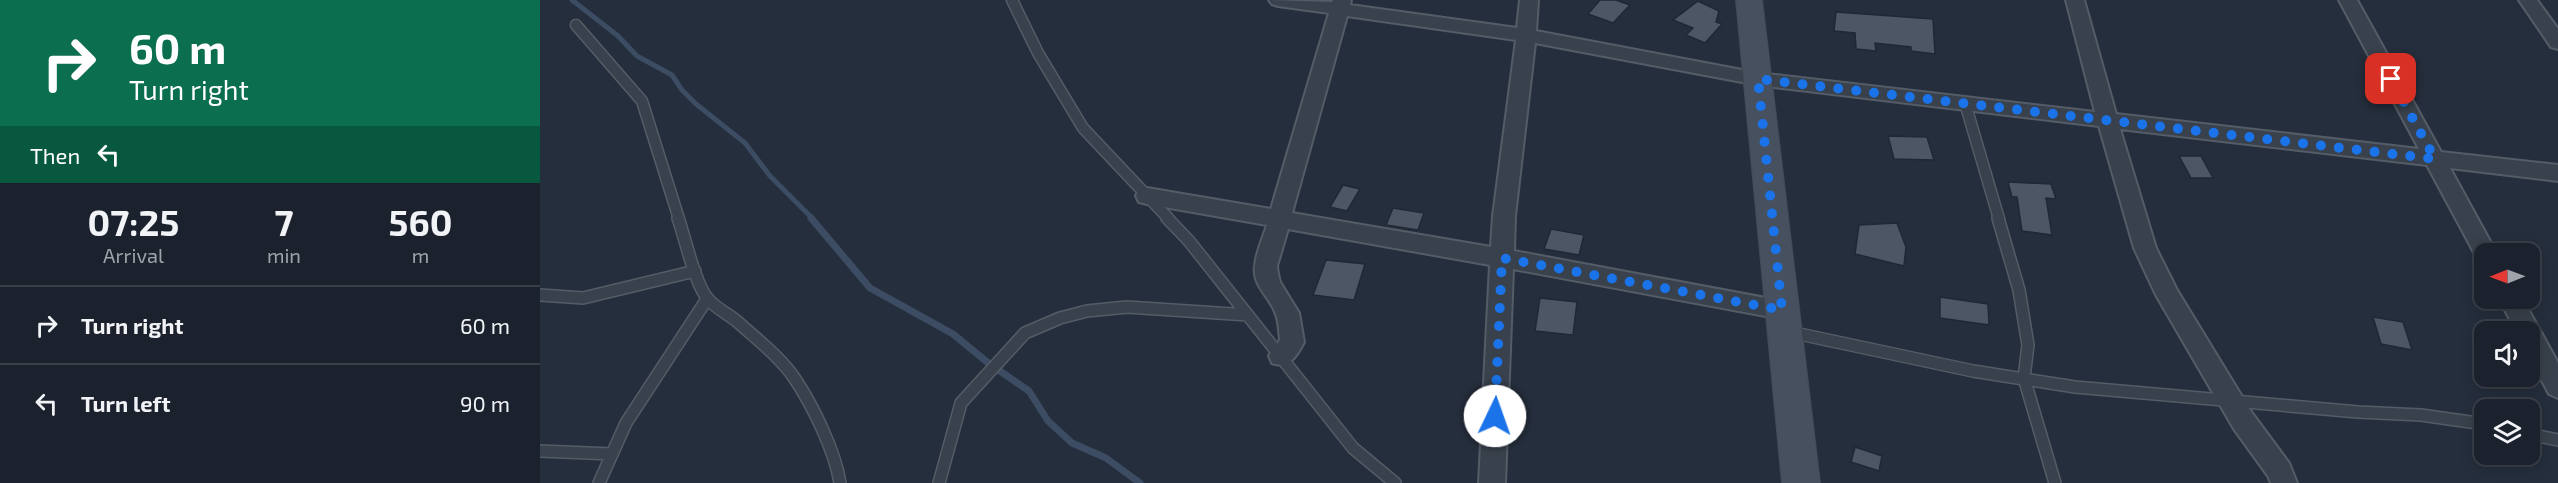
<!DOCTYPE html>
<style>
body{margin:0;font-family:"Exo 2",sans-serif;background:#292f39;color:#f1f3f6;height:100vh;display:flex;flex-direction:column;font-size:22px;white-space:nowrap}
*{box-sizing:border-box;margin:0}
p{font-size:20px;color:#a0a4aa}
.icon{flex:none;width:33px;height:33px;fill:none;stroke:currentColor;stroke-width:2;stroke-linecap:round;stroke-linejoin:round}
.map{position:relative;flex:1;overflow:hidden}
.sheet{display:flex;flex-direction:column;background:#1c222d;width:540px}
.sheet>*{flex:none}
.hud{background:#0b6e4f;color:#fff;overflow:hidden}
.needle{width:39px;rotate:269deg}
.controls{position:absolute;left:1934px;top:243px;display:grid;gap:12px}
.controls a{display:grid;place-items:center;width:66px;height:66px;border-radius:12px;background:#1c222d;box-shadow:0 3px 15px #0003,0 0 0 2px #3a3f49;font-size:30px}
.pin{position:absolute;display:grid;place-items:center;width:51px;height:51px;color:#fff;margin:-26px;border-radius:12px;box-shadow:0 3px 9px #0006}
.me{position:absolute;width:66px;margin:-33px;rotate:3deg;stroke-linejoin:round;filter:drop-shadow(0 0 4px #0008)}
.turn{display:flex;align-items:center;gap:21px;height:126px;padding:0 30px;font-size:27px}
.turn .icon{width:78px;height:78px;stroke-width:2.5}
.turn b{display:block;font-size:42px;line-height:51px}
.then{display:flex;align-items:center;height:57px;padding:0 30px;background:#0003;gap:12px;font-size:22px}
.eta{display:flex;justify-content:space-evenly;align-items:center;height:102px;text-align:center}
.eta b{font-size:36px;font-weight:700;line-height:42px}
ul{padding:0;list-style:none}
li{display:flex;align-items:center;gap:18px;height:78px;padding:0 30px;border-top:2px solid #3a3f49}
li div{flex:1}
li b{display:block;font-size:22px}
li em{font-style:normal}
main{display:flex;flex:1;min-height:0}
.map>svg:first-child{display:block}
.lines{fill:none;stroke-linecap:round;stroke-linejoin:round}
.stream-far1{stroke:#3c4c63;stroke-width:5}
.stream{stroke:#3c4c63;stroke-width:7}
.building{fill:#4c5665;stroke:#202833;stroke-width:1.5}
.lane-far1-casing{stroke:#545c67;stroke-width:13}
.lane-casing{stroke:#545c67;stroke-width:14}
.street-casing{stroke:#545c67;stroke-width:4}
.secondary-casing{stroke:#424a55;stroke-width:2}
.lane-far1{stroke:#39414c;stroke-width:10}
.lane{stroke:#39414c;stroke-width:11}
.street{fill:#39414c;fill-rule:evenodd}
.secondary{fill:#47505e;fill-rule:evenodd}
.route{stroke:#1a73e8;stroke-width:10;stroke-dasharray:0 18}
</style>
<main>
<section class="sheet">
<div class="hud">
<div class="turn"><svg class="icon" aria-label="right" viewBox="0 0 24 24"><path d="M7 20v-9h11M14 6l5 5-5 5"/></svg><div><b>60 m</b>Turn right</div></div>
<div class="then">Then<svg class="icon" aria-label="left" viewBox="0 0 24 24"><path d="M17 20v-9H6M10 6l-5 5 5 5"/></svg></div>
</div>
<div class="eta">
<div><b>07:25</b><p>Arrival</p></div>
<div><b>7</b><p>min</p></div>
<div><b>560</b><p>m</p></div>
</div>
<ul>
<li><svg class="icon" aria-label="right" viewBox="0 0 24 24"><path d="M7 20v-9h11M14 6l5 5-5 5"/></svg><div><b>Turn right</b></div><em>60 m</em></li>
<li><svg class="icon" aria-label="left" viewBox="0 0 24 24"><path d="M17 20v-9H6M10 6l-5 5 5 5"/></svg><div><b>Turn left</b></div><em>90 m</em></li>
</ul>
</section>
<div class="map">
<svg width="2018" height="483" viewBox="0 0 2018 483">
<rect width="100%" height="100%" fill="#252e3c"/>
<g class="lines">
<path class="stream-far1" d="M32 0 78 36 97 56 132 75 142 90 156 104 205 143 230 176 273 219"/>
<path class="stream" d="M271 218 330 288 413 334 447 362 489 391 508 421 532 443 566 458 600 483"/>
</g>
<path class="building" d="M1060 0H1076L1090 5 1073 23 1048 14Z
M1158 1 1179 11 1176 22 1182 24 1165 43 1146 35 1153 28 1133 20Z
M1296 12 1393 19 1395 54 1371 51V47L1335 43 1336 51 1316 49 1315 33 1294 31Z
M1348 136 1387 137 1394 160 1354 159Z
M1639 156H1661L1673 178H1651Z
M1468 182 1511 184 1516 199 1506 198 1512 235 1482 231 1477 197H1472Z
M803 185 820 189 807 211 790 207Z
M853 208 884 213 878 230 846 225Z
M1357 223 1366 247 1364 266 1315 254 1319 225Z
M1011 229 1044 235 1039 255 1004 249Z
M786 260 825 264 814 300 773 295Z
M1400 297 1448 304 1449 325 1400 318Z
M1000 298 1037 302 1033 335 995 331Z
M1833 317 1863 322 1872 350 1841 344Z
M1315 447 1342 456 1339 471 1311 462Z"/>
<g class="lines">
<defs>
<path id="lane-far1" d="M472 0 498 53 543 128 629 219
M36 25 102 101 139 219
M1425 103 1459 219"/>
<path id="lane" d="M138 218C145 237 155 285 168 299 176 309 191 315 200 324 219 341 241 358 255 379 273 406 295 451 300 483
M627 218 649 241 813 448 855 483
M1458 218 1479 290 1488 345 1484 378 1515 483
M0 295 43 298 155 271
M1250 332 1433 371 1535 387 1818 412 1881 415 1944 424
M1989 434 2018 440
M0 451 72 454
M59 483 86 423 167 299
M399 483 421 403 485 333 520 318 547 311 587 307 708 315"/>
<path id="street" d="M729 0 792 2 793 0H811L810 5 977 28 980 0H998L996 31 1218 73 1555 112 1526 0H1544L1576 114 1879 149 1799 0H1817L1901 152 2018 165V181L1910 168 1957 254H1944V262L1938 260 1887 165 1580 129 1616 248 1637 290 1712 413 1749 463 1757 483H1731L1728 476 1694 429 1616 295 1594 248 1559 126 1218 85 995 43 975 216 974 251 1242 301 1250 303 1254 310 1250 317 1242 319 973 269 965 483H939L950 265 748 229 737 266 738 274 740 282 759 313 764 342C757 356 749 369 732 363L729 356 740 340C739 330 739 321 735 312 729 296 712 285 715 266 716 252 723 238 727 225L607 204 599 202 596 196 599 190 607 188 731 209 789 13 738 6 732 4ZM807 16 976 40 953 216 951 247 752 213Z
M1979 0H1997L2018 29V49L2011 47Z
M1959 298H1982L2018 363V398L2009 394 1989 356V332H1976Z"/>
<path id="secondary" d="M1196 0H1222L1280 483H1242Z"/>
</defs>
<use href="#lane-far1" class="lane-far1-casing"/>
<use href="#lane" class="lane-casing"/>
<use href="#street" class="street-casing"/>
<use href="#secondary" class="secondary-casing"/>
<use href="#lane-far1" class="lane-far1"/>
<use href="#lane" class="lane"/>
<use href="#street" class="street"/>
<use href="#secondary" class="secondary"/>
</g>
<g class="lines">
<path class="route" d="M955 416 962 258 1242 310 1218 79 1895 159 1851 79"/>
</g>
</svg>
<div class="controls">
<a><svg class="needle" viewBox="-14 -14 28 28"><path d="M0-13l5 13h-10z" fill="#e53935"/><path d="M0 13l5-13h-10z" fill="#a0a4aa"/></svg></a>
<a><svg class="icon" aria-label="sound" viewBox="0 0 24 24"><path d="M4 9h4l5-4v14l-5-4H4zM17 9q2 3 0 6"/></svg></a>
<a><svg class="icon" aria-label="layers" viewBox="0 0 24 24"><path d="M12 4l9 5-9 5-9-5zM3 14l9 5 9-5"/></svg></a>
</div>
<div class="pin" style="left:1851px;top:79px;background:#d93025"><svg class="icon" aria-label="arrive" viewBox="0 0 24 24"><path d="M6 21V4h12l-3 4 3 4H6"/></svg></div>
<svg class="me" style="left:955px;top:416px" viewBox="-20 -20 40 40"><circle r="19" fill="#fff"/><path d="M0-13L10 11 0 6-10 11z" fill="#1a73e8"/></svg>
</div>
</main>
